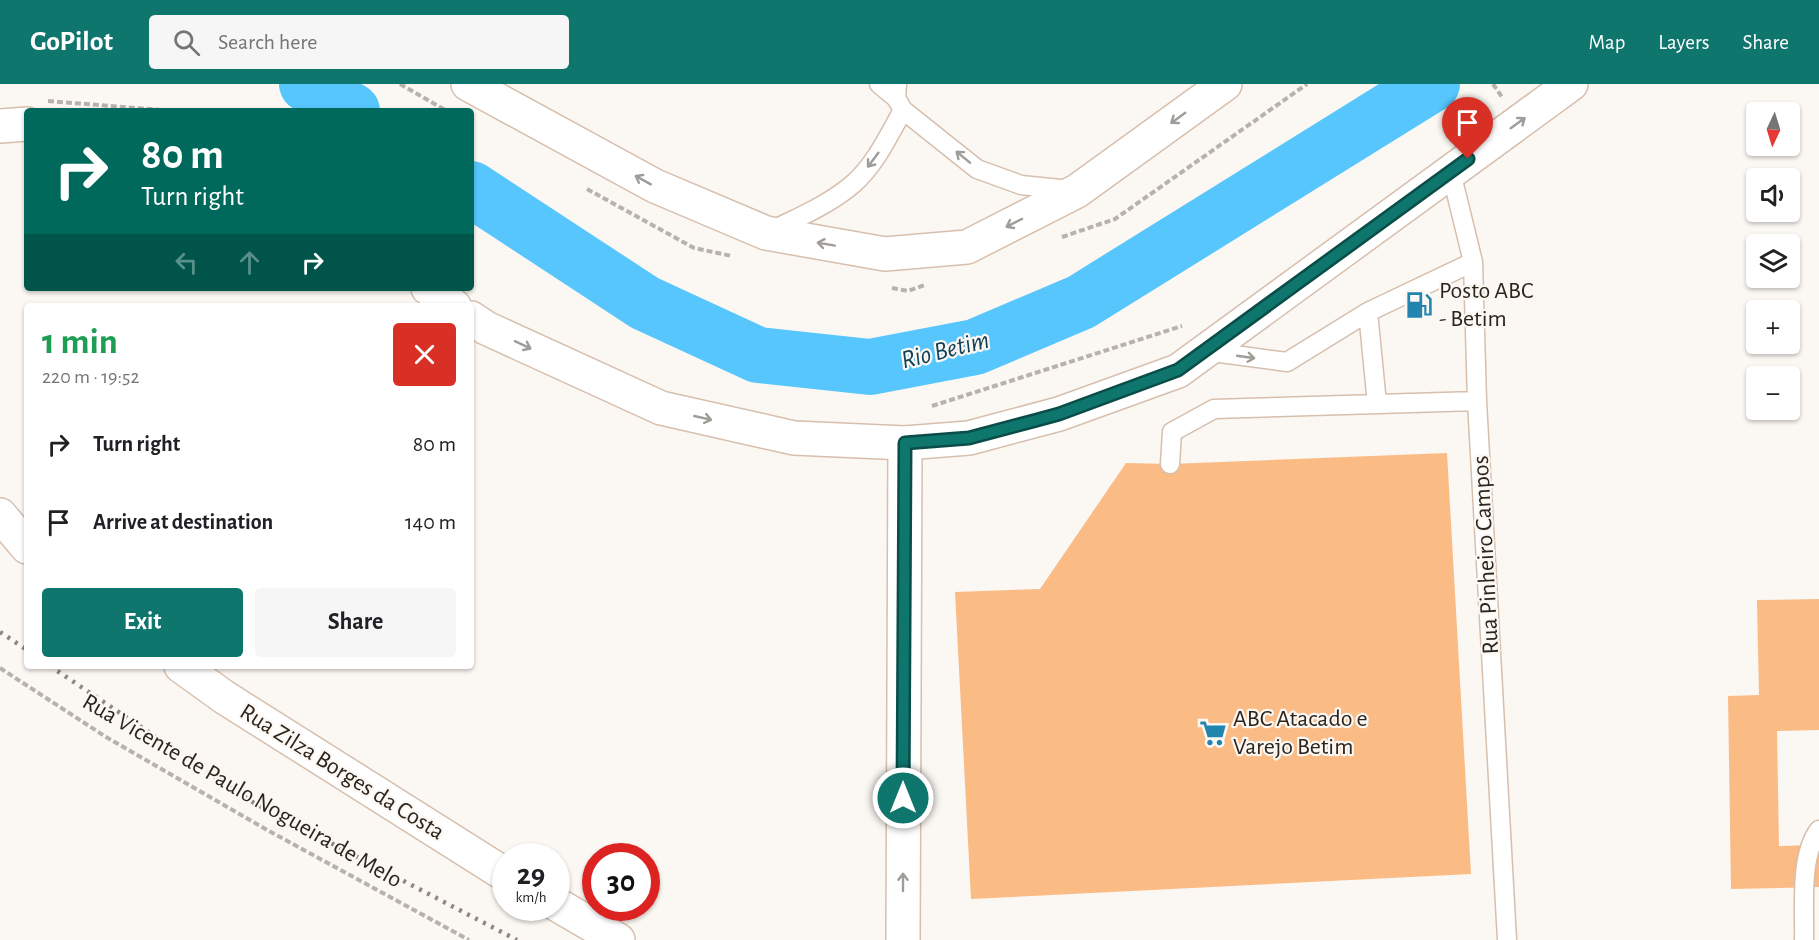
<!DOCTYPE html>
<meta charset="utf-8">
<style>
body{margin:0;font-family:"Alegreya Sans",sans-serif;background:#f6f6f6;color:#202124;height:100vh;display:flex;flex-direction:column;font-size:22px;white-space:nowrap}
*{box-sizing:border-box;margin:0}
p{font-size:20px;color:#757577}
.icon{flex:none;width:33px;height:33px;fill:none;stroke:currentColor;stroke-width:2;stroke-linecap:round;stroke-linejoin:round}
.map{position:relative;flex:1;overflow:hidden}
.details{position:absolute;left:24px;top:219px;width:450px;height:366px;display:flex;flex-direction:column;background:#fff;border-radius:6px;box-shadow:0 2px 4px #0004}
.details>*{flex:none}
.banner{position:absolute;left:24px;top:24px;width:450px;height:183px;border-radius:6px;box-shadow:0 2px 4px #0004;background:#00695c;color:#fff;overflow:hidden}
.needle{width:39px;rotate:184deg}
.buttons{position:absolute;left:1746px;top:18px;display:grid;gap:12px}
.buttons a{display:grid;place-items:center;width:54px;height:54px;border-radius:6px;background:#fff;box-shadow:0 2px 4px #0004;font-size:30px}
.speed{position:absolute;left:492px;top:759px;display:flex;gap:12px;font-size:30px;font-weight:700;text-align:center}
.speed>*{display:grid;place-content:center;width:78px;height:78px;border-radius:50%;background:#fff;box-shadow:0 2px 4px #0004;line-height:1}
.speed small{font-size:15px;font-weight:400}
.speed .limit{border:9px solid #d22;background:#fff;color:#111}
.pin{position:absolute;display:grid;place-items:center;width:51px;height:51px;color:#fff;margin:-62px -26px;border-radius:50% 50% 50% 0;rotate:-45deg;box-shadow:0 0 6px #0007}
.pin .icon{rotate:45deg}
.me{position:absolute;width:66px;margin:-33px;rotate:0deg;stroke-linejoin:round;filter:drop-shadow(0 0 4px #0008)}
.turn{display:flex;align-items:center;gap:21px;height:126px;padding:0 18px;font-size:27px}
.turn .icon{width:78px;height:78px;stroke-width:2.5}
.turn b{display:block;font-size:42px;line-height:51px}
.lanes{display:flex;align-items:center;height:57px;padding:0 18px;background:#0003;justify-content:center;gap:30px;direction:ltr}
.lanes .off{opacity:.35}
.round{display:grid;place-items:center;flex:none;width:63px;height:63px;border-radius:6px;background:#f6f6f6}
.overview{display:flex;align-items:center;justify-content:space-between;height:102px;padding:0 18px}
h1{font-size:36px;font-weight:700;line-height:45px;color:#1e9e55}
.primary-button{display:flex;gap:12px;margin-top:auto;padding:12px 18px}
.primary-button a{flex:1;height:69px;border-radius:6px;background:#0f766e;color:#fff;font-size:24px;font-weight:700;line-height:69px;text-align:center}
.primary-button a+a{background:#f6f6f6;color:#202124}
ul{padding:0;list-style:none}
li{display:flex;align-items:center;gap:18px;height:78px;padding:0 18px}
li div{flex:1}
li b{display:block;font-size:22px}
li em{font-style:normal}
header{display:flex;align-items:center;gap:36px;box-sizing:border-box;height:84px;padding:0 30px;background:#0f766e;color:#fff}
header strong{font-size:28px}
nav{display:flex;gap:33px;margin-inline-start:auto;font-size:21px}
.search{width:420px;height:54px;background:#f6f6f6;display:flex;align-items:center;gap:15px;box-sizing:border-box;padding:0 21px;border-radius:6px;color:#757577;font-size:22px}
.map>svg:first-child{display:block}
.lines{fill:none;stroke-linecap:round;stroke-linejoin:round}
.river{stroke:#56c6fc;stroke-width:56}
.building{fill:#fbbb85}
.lane-casing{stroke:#d7bfad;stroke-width:21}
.street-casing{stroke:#d7bfad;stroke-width:36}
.secondary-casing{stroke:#d7bfad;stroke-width:36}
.primary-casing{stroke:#d7bfad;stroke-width:36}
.path{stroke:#b7b2ac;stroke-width:4;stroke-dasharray:6 3;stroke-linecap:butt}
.lane{stroke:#fff;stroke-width:18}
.street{stroke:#fff;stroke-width:33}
.secondary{stroke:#fff;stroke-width:33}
.primary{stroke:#fff;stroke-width:33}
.rail{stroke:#8e8881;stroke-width:4.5;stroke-dasharray:3 6;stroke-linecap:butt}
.oneway{stroke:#a09d99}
.route-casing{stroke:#0a4d48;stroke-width:15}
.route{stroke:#0f766e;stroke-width:10}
.labels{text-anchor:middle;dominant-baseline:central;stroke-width:4.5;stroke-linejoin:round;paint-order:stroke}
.poi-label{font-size:24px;fill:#2d251d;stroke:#fbf7f3;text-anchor:start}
.street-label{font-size:24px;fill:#2d251d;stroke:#fbf7f3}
.water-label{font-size:26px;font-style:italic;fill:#0f4056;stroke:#fbf7f3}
</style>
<header>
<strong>GoPilot</strong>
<div class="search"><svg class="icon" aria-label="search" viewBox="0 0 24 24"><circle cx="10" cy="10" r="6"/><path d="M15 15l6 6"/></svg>Search here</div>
<nav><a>Map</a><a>Layers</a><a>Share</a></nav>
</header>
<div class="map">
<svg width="1819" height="856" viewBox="0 0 1819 856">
<rect width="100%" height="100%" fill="#fbf7f3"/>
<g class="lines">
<path class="river" d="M307 0 352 27
M471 105 645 219 758 271 870 283 975 263 1081 218 1432 0"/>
</g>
<path class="building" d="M1447 369 1471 790 971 815 955 508 1040 505 1126 379 1170 380Z
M1819 515V646L1777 647 1779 762 1819 761V803L1731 805 1728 612 1759 611 1757 516Z"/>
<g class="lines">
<defs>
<path id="lane" d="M879 0 896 14 897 0
M896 14 903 26 977 85 1021 101 1070 106
M1451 88 1473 178 1477 317 1507 856
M771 147C799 133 830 120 853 100 875 81 889 51 903 26
M1368 228 1377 320
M1205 267 1287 278 1368 228 1473 178
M1170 380 1172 348 1214 325 1477 317
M1804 856C1805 824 1799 772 1819 746"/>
<path id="street" d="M903 856 905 359"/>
<path id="secondary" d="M0 431 27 463
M181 582 224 613 506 791
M556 820 618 856"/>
<path id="primary" d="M468 0 655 102 766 149 885 170 967 163 1077 107 1225 0
M0 42 27 40
M428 204 454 222
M471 234 486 244 661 324 794 354 905 359 969 354 1059 330 1178 287 1571 0"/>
</defs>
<use href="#lane" class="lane-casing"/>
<use href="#street" class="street-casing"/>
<use href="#secondary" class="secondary-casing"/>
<use href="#primary" class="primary-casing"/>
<path class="path" d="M400 0 447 27
M1493 0 1502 13
M48 17 174 27
M587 105 694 164 732 172
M1062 153 1115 135 1307 0
M892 204 908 207 925 201
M932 322 1182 242
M0 584 106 653 269 747 469 856"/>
<use href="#lane" class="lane"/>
<use href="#street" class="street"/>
<use href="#secondary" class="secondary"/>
<use href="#primary" class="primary"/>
<path class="rail" d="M0 548 27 566
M50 582 254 719 517 856"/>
</g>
<defs><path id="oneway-shaft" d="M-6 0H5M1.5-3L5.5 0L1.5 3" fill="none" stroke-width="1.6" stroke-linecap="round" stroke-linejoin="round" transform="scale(1.5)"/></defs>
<g class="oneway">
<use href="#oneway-shaft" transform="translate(1178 34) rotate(144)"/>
<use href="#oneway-shaft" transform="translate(1518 39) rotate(-36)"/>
<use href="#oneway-shaft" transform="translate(963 73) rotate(-141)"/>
<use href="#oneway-shaft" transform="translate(873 76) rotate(127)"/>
<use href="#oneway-shaft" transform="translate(643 96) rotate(-151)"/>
<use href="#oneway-shaft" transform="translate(1014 139) rotate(153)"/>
<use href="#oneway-shaft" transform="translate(826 160) rotate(-170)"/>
<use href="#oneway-shaft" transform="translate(523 261) rotate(25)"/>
<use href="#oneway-shaft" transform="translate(1246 273) rotate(8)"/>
<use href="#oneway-shaft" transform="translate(703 334) rotate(13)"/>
<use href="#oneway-shaft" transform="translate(903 798) rotate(-90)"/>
</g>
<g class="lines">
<defs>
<path id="route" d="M903 714 905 359 969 354 1037 336 1059 330 1178 286 1468 75"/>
</defs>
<use href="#route" class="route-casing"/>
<use href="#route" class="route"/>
</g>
<defs>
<symbol id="fuel-bare" viewBox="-9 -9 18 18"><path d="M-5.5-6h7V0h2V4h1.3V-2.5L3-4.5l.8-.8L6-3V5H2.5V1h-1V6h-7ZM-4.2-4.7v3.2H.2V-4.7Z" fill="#2285af" stroke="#fbf7f3" stroke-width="2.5" paint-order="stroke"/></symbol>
<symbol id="supermarket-bare" viewBox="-9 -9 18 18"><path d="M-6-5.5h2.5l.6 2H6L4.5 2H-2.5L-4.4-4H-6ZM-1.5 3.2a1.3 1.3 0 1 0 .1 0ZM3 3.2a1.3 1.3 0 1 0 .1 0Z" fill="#2285af" stroke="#fbf7f3" stroke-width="2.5" paint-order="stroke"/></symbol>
</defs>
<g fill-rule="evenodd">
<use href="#fuel-bare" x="1400" y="202" width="38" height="38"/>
<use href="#supermarket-bare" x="1194" y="630" width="38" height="38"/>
</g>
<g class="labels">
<g class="poi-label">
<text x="1439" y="207">Posto ABC<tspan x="1439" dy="28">- Betim</tspan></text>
<text x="1233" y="635">ABC Atacado e<tspan x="1233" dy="28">Varejo Betim</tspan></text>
</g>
<g class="street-label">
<text transform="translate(1486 471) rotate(-93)">Rua Pinheiro Campos</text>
<text transform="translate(342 688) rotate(32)">Rua Zilza Borges da Costa</text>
<text transform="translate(242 707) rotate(30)">Rua Vicente de Paulo Nogueira de Melo</text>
</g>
<g class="water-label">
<text transform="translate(945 266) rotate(-14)">Rio Betim</text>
</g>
</g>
</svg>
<div class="buttons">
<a><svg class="needle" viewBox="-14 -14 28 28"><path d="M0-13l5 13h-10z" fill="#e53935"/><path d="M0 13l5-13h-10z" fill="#757577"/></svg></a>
<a><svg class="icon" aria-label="sound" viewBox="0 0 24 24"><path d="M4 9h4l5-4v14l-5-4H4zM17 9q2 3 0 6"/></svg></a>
<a><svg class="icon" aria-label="layers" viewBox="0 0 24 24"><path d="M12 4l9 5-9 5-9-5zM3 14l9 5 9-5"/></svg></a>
<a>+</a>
<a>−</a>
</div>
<div class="speed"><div>29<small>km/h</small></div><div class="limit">30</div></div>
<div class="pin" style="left:1468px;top:75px;background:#d93025"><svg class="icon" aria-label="arrive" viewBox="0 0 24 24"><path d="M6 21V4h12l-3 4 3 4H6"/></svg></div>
<svg class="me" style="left:903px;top:714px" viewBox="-20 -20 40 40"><circle r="17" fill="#0f766e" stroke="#fff" stroke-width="3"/><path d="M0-11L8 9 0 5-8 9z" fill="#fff"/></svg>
<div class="banner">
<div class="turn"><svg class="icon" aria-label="right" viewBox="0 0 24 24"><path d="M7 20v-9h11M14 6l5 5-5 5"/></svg><div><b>80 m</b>Turn right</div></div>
<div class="lanes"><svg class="icon off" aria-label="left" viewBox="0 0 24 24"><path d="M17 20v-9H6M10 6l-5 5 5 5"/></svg><svg class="icon off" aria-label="ahead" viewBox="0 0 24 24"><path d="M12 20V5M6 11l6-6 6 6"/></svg><svg class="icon" aria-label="right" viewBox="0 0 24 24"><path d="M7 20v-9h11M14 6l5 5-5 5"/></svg></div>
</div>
<section class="details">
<div class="overview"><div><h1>1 min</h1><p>220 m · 19:52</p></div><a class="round" style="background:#d93025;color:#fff"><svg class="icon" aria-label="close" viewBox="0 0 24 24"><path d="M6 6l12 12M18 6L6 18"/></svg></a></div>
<ul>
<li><svg class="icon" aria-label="right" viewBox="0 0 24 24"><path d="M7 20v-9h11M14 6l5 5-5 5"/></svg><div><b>Turn right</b></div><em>80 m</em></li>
<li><svg class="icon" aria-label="arrive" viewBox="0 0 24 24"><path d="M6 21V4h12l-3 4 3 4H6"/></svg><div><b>Arrive at destination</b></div><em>140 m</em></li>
</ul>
<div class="primary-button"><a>Exit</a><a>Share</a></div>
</section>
</div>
